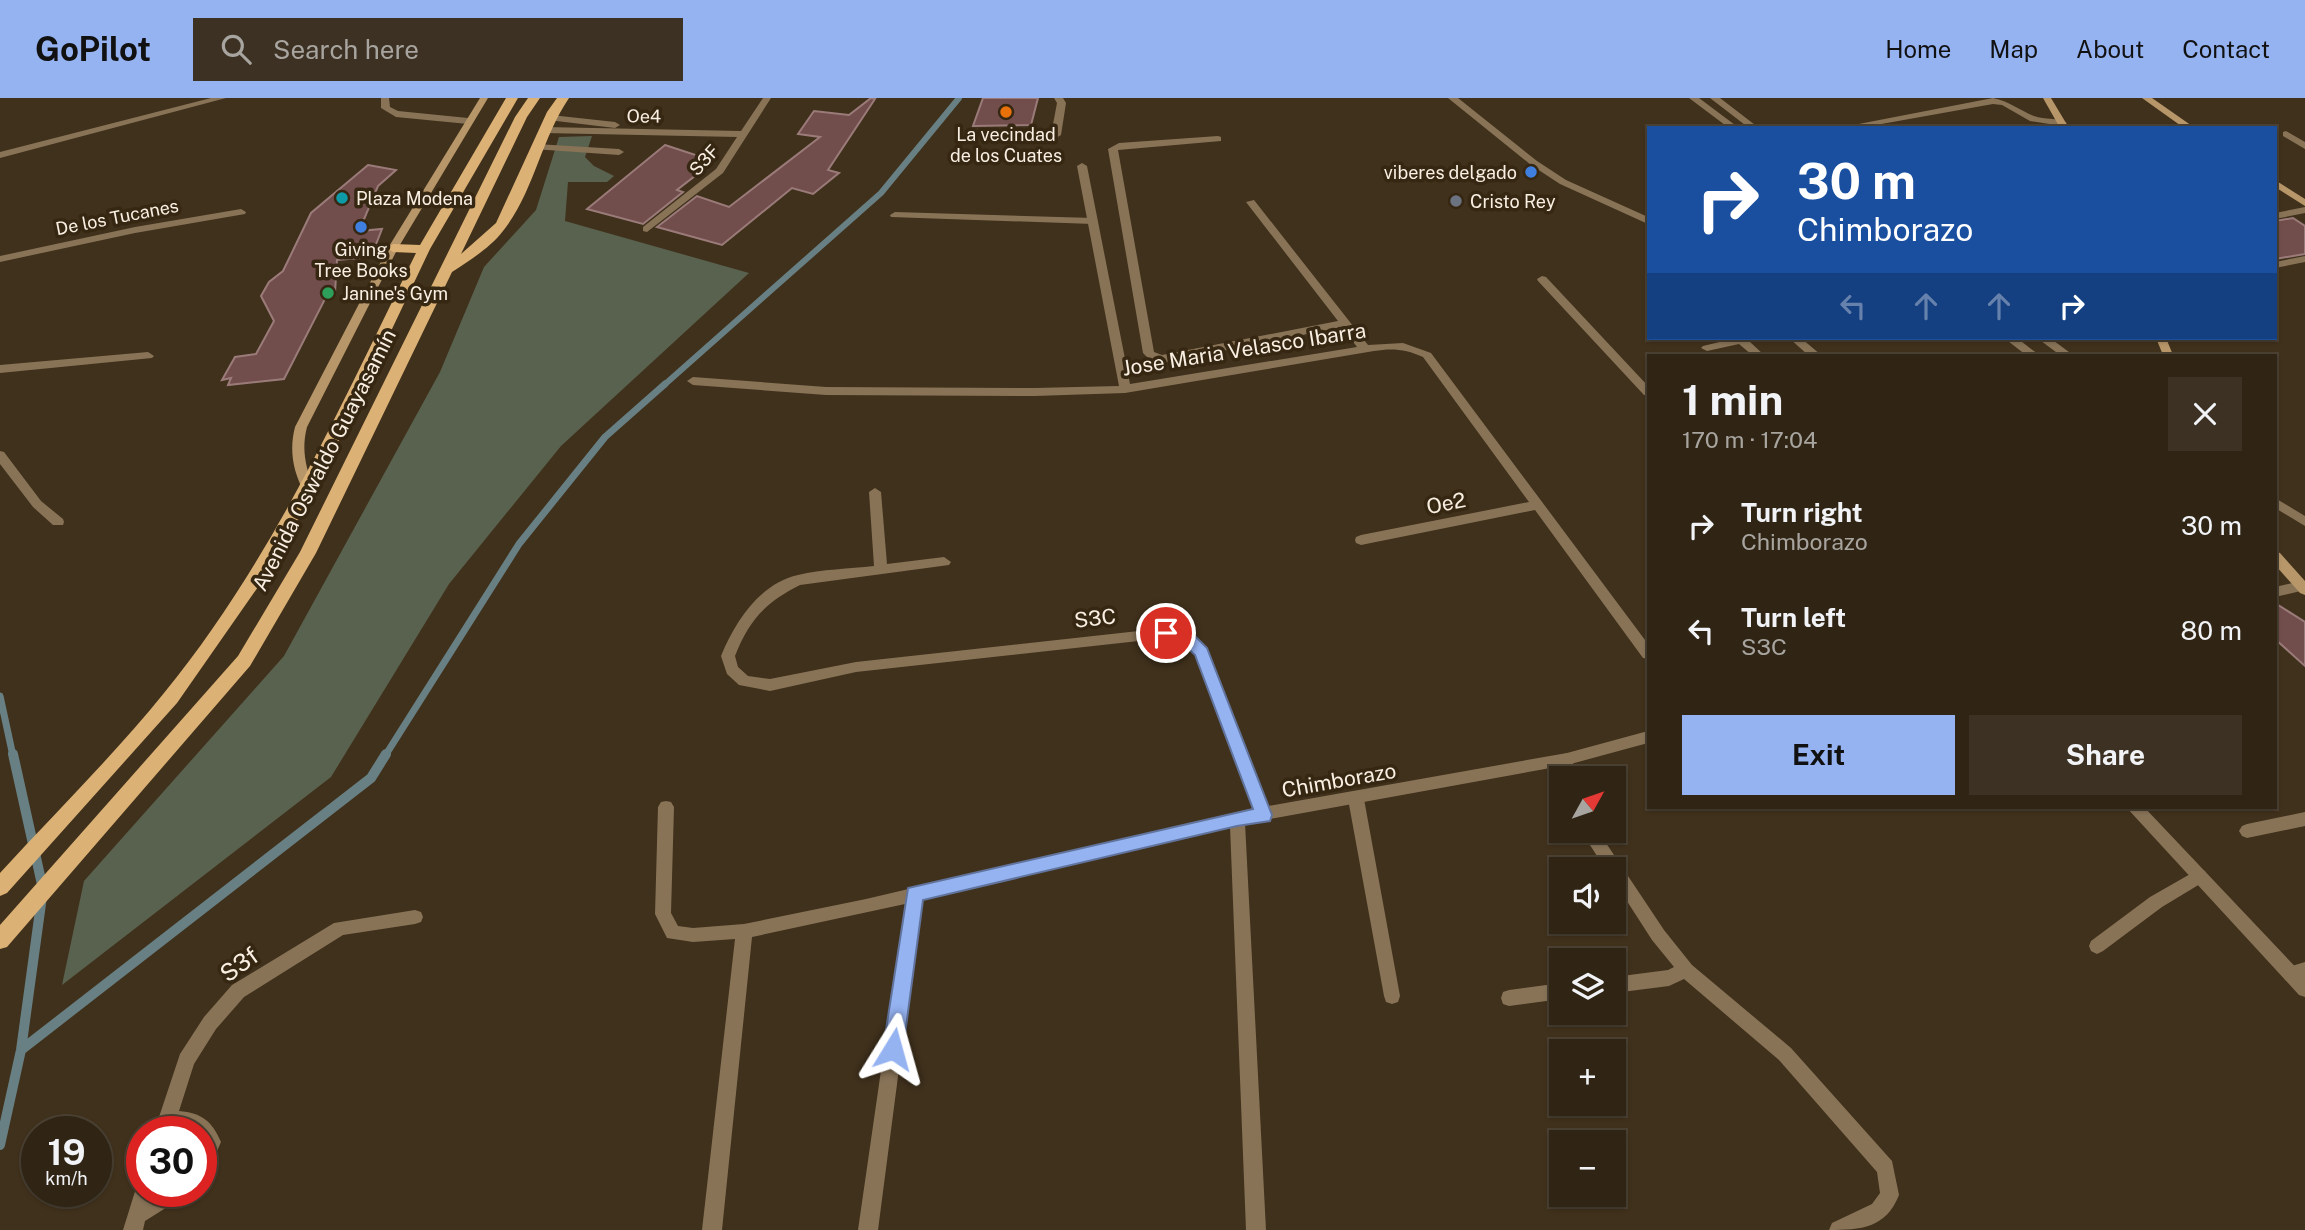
<!DOCTYPE html>
<meta charset="utf-8">
<style>
body{margin:0;font-family:"Public Sans",sans-serif;background:#3c3122;color:#f1f3f6;height:100vh;display:flex;flex-direction:column;font-size:26px;white-space:nowrap}
*{box-sizing:border-box;margin:0}
p{font-size:23px;color:#a8a5a0}
.icon{flex:none;width:38px;height:38px;fill:none;stroke:currentColor;stroke-width:2;stroke-linecap:round;stroke-linejoin:round}
.map{position:relative;flex:1;overflow:hidden}
.drawer{position:absolute;left:1647px;top:256px;width:630px;height:455px;display:flex;flex-direction:column;background:#302515;border-radius:0px;box-shadow:0 2px 5px #0004,0 0 0 2px #4b4234}
.drawer>*{flex:none}
.top-card{position:absolute;left:1647px;top:28px;width:630px;height:214px;border-radius:0px;box-shadow:0 2px 5px #0004,0 0 0 2px #4b4234;background:#1a4fa0;color:#fff;overflow:hidden}
.needle{width:46px;rotate:50deg}
.buttons{position:absolute;left:1549px;top:668px;display:grid;gap:14px}
.buttons a{display:grid;place-items:center;width:77px;height:77px;border-radius:0px;background:#302515;box-shadow:0 2px 5px #0004,0 0 0 2px #4b4234;font-size:35px}
.speed{position:absolute;left:21px;top:1018px;display:flex;gap:14px;font-size:35px;font-weight:700;text-align:center}
.speed>*{display:grid;place-content:center;width:91px;height:91px;border-radius:50%;background:#302515;box-shadow:0 2px 5px #0004,0 0 0 2px #4b4234;line-height:1}
.speed small{font-size:18px;font-weight:400}
.speed .limit{border:10px solid #d22;background:#fff;color:#111}
.pin{position:absolute;display:grid;place-items:center;width:60px;height:60px;color:#fff;margin:-30px;border:4px solid #fff;border-radius:50%;box-shadow:0 2px 7px #0007}
.me{position:absolute;width:77px;margin:-38px;rotate:8deg;stroke-linejoin:round;filter:drop-shadow(0 0 5px #0008)}
.turn{display:flex;align-items:center;gap:24px;height:147px;padding:0 35px;font-size:32px}
.turn .icon{width:91px;height:91px;stroke-width:2.5}
.turn b{display:block;font-size:49px;line-height:60px}
.lanes{display:flex;align-items:center;height:66px;padding:0 35px;background:#0003;justify-content:center;gap:35px;direction:ltr}
.lanes .off{opacity:.35}
.round{display:grid;place-items:center;flex:none;width:74px;height:74px;border-radius:0px;background:#3c3122}
.head{display:flex;align-items:center;justify-content:space-between;height:119px;padding:0 35px}
h1{font-size:42px;font-weight:700;line-height:52px}
.cta{display:flex;gap:14px;margin-top:auto;padding:14px 35px}
.cta a{flex:1;height:80px;border-radius:0px;background:#95b2f1;color:#111;font-size:28px;font-weight:700;line-height:80px;text-align:center}
.cta a+a{background:#3c3122;color:#f1f3f6}
ul{padding:0;list-style:none}
li{display:flex;align-items:center;gap:21px;height:105px;padding:0 35px}
li div{flex:1}
li b{display:block;font-size:26px}
li em{font-style:normal}
header{display:flex;align-items:center;gap:42px;box-sizing:border-box;height:98px;padding:0 35px;background:#95b2f1;color:#111}
header strong{font-size:33px}
nav{display:flex;gap:38px;margin-inline-start:auto;font-size:24px}
.search{width:490px;height:63px;background:#3c3122;display:flex;align-items:center;gap:18px;box-sizing:border-box;padding:0 24px;border-radius:0px;color:#a8a5a0;font-size:26px}
.map>svg:first-child{display:block}
.green{fill:#59624e}
.lines{fill:none;stroke-linecap:round;stroke-linejoin:round}
.stream-far2{stroke:#688084;stroke-width:6}
.stream-far1{stroke:#688084;stroke-width:7}
.stream{stroke:#688084;stroke-width:10}
.building{fill:#714e4c;stroke:#9b7b79;stroke-width:2}
.lane{fill:#887357;fill-rule:evenodd}
.street{fill:#887357;fill-rule:evenodd}
.secondary{fill:#b79669;fill-rule:evenodd}
.primary{fill:#dcb175;fill-rule:evenodd}
.route{fill:#95b2f1;stroke:#61749d;stroke-width:2}
.food-dot{fill:#e8710a;stroke:#362712;stroke-width:2.5}
.shop-dot{fill:#3f7fe0;stroke:#362712;stroke-width:2.5}
.culture-dot{fill:#0f9aa8;stroke:#362712;stroke-width:2.5}
.worship-dot{fill:#6b7280;stroke:#362712;stroke-width:2.5}
.leisure-dot{fill:#2e9e5b;stroke:#362712;stroke-width:2.5}
.labels{text-anchor:middle;dominant-baseline:central;stroke-width:7;stroke-linejoin:round;paint-order:stroke}
.far-street-label{font-size:18px;fill:#f9efe2;stroke:#362712}
.far-poi-label{font-size:18px;fill:#f9efe2;stroke:#362712;text-anchor:start}
.street-label{font-size:21px;fill:#f9efe2;stroke:#362712}
.near-street-label{font-size:24px;fill:#f9efe2;stroke:#362712}
</style>
<header>
<strong>GoPilot</strong>
<div class="search"><svg class="icon" aria-label="search" viewBox="0 0 24 24"><circle cx="10" cy="10" r="6"/><path d="M15 15l6 6"/></svg>Search here</div>
<nav><a>Home</a><a>Map</a><a>About</a><a>Contact</a></nav>
</header>
<div class="map">
<svg width="2305" height="1132" viewBox="0 0 2305 1132">
<rect width="100%" height="100%" fill="#40311c"/>
<path class="green" d="M592 38 585 59 594 68 614 78 607 84H568L565 123 749 175 561 348 449 486 331 679 62 887 84 783 284 558 440 274 484 169 536 112 559 39Z"/>
<g class="lines">
<path class="stream-far2" d="M663 288 881 95 959 0"/>
<path class="stream-far1" d="M0 598 13 658
M385 658 519 446 605 339 665 286"/>
<path class="stream" d="M21 952 371 680 386 656
M0 1047 21 952 43 791 13 656"/>
</g>
<path class="building" d="M871 0 875 1 828 72 839 75 813 96 792 90 722 147 657 129 697 98 729 109 820 39 798 36 814 13 849 17Z
M983 0H1038L1031 27 973 28Z
M665 47 714 63 677 92 683 94 643 126 587 111Z
M368 67 396 72 378 88 359 133 382 131 371 159 337 162 335 195 327 197 284 281 228 287 231 280 222 282 235 259 256 256 274 223 261 198 269 184 283 173 311 115Z
M2293 120 2305 128V156L2275 161V123Z
M2275 505 2305 524V568L2275 541Z"/>
<g class="lines">
<path class="lane" d="M1054 0H1063L1066 5 1061 37 1056 40 1051 37 1057 5Z
M536 46 619 51 624 54 619 57 533 51V47Z
M2305 109V115L2275 121V115Z
M895 114 1093 120 1098 123 1093 126 891 119 890 117Z
M2305 158V164L2275 170V164Z
M1736 240H1754L1749 243 1764 257H1752L1739 246 1707 253 1701 250 1703 248Z
M1789 240H1801L1821 257H1808Z
M1567 655 1572 657 1575 681 1561 682 1560 661 1562 657Z
M1356 695 1361 696 1364 701 1400 898 1398 904 1392 906 1386 904 1384 898 1348 701 1351 696Z
M2305 714V728L2247 740 2242 738 2239 733 2242 728 2247 726Z
M1581 733H1598L1664 832 1692 867 1791 950 1892 1063 1899 1097C1886 1130 1861 1132 1829 1132L1832 1125 1872 1106 1880 1095 1877 1074 1779 962 1684 881 1669 888 1614 895V879L1668 872 1674 869 1652 842 1614 783V772H1606Z
M2199 771 2205 773 2207 778 2205 783 2162 809 2103 853 2097 856 2091 853 2089 848 2091 843 2150 799Z
M415 812 421 814 423 819 421 824 415 826 343 837 244 899 216 931 194 966 179 1013C202 1015 212 1023 221 1044L208 1074 201 1076V1034L173 1031 172 1034H154L180 956 204 919 232 887 334 825Z
M2305 864V880L2291 884 2285 882 2283 876 2285 870Z
M1561 885V901L1509 908 1503 906 1501 900 1503 894 1509 892Z
M142 1086V1094H153V1096L157 1094H182L180 1101 145 1123 143 1132H123L137 1087Z"/>
<path class="street" d="M211 0H226L0 60V54Z
M381 0H389L390 9 398 13 468 20 473 23 468 26 396 19 381 10Z
M763 0H771L723 75 647 134 643 133V129L716 71 737 39 544 35 539 32 544 29 741 33Z
M1448 0H1458L1537 63 1566 82 1648 119V126L1560 86 1531 67Z
M1689 0H1699L1739 30H1729Z
M1710 0H1720L1759 30H1749Z
M1993 0C2009 3 2019 12 2034 18 2045 22 2057 19 2067 25L2062 28 2030 23 2002 7 1993 6 1859 30H1838Z
M551 17 615 24 620 27 615 30 548 22V18Z
M2286 33 2305 44V51L2283 38V34Z
M1218 38 1221 39V43L1118 52 1154 254 1162 257 1338 223 1246 104 1254 102 1368 247 1403 245 1431 255 1648 546V561L1643 560 1535 412 1361 447 1356 445 1355 442 1356 439 1361 437 1529 404 1423 259C1406 251 1392 250 1374 253L1125 295 1035 298 826 297 693 287 687 283 693 279 826 289 1035 290 1119 288 1077 68 1082 65 1087 68 1130 286 1357 249 1342 229 1162 265 1150 262 1143 255 1108 51 1119 45Z
M241 111 246 114 245 116 135 135 0 164V158L135 129Z
M1542 178 1546 179 1648 288V298L1644 297 1538 183 1537 181Z
M2004 240H2017L2039 257H2026Z
M2037 240H2050L2073 257H2060Z
M148 254 154 258 152 260 0 275V267Z
M0 353 4 354 41 403 63 421 64 424 63 427H53L33 409 0 366Z
M875 390 881 394 887 466 944 459 951 464 949 467 800 487C766 504 749 522 735 558L738 569 748 578 770 581 856 564 1166 530C1185 533 1197 537 1209 554L1268 708 1567 655 1648 633V645L1567 667 1270 721 1264 724 1245 725 1266 1132H1246L1230 728 921 802 878 1132H858L905 806 752 839 722 1132H702L735 841 693 844 667 840 655 816 658 709 661 704 666 703 671 704 674 709 671 815 678 828 693 830 744 826 866 801 1254 710 1196 557 1181 543 1166 540 856 574 770 593 739 587 727 576 721 558C735 524 759 486 798 477 822 471 849 471 874 468L869 394Z
M2275 400 2305 418V428L2275 410Z
M2301 483 2305 484V492L2275 499V489Z
M2126 709H2144L2305 879V899L2299 897Z"/>
<path class="secondary" d="M480 0H488L398 150 307 329C301 352 306 370 314 391L312 394H304C293 373 289 352 295 329L388 150Z
M2043 0H2051L2069 30H2060Z
M2142 0H2152L2195 30H2184Z
M2275 82 2305 101V108L2275 89Z
M2156 240H2166L2173 257H2163Z
M2275 453 2280 455 2305 483V497L2300 495 2275 467Z"/>
<path class="primary" d="M506 0H518L430 151 316 391 258 489 177 605 7 795 0 798V775C55 715 113 658 164 595 272 463 341 307 416 155L393 154 387 150 393 146 420 147Z
M528 0H540L527 19 461 156 496 125 547 14 557 0H569C541 41 534 94 503 133 490 150 470 162 452 174L316 455 250 568 7 849 0 851V827L238 558 300 454 515 19Z"/>
</g>
<path class="route" d="M1166 529 1191 534 1207 550 1272 717 1270 723 1237 728 923 802 903 951 900 958 893 961 886 958 883 951 908 790 1253 711 1195 557 1181 544 1160 539 1158 535 1160 531Z"/>
<circle class="food-dot" cx="1006" cy="14" r="7"/>
<g class="shop-dot">
<circle cx="1531" cy="74" r="7"/>
<circle cx="361" cy="129" r="7"/>
</g>
<circle class="culture-dot" cx="342" cy="100" r="7"/>
<circle class="worship-dot" cx="1456" cy="103" r="7"/>
<circle class="leisure-dot" cx="328" cy="195" r="7"/>
<g class="labels">
<g class="far-street-label">
<text transform="translate(644 18) rotate(1)">Oe4</text>
<text transform="translate(704 62) rotate(-47)">S3F</text>
<text transform="translate(117 119) rotate(-11)">De los Tucanes</text>
</g>
<g class="far-poi-label">
<text x="1006" y="36" text-anchor="middle">La vecindad<tspan x="1006" dy="21">de los Cuates</tspan></text>
<text x="1517" y="74" text-anchor="end">viberes delgado</text>
<text x="356" y="100">Plaza Modena</text>
<text x="1470" y="103">Cristo Rey</text>
<text x="361" y="151" text-anchor="middle">Giving<tspan x="361" dy="21">Tree Books</tspan></text>
<text x="342" y="195">Janine's Gym</text>
</g>
<g class="street-label">
<text transform="translate(1244 251) rotate(-9)">Jose Maria Velasco Ibarra</text>
<text transform="translate(324 362) rotate(-63)">Avenida Oswaldo Guayasamín</text>
<text transform="translate(1446 405) rotate(-11)">Oe2</text>
<text transform="translate(1095 520) rotate(-6)">S3C</text>
<text transform="translate(1339 682) rotate(-10)">Chimborazo</text>
</g>
<g class="near-street-label">
<text transform="translate(239 866) rotate(-36)">S3f</text>
</g>
</g>
</svg>
<div class="buttons">
<a><svg class="needle" viewBox="-14 -14 28 28"><path d="M0-13l5 13h-10z" fill="#e53935"/><path d="M0 13l5-13h-10z" fill="#a8a5a0"/></svg></a>
<a><svg class="icon" aria-label="sound" viewBox="0 0 24 24"><path d="M4 9h4l5-4v14l-5-4H4zM17 9q2 3 0 6"/></svg></a>
<a><svg class="icon" aria-label="layers" viewBox="0 0 24 24"><path d="M12 4l9 5-9 5-9-5zM3 14l9 5 9-5"/></svg></a>
<a>+</a>
<a>−</a>
</div>
<div class="speed"><div>19<small>km/h</small></div><div class="limit">30</div></div>
<div class="pin" style="left:1166px;top:535px;background:#d93025"><svg class="icon" aria-label="arrive" viewBox="0 0 24 24"><path d="M6 21V4h12l-3 4 3 4H6"/></svg></div>
<svg class="me" style="left:893px;top:951px" viewBox="-20 -20 40 40"><path d="M0-17L14 15 0 8-14 15z" fill="#95b2f1" stroke="#fff" stroke-width="4"/></svg>
<div class="top-card">
<div class="turn"><svg class="icon" aria-label="right" viewBox="0 0 24 24"><path d="M7 20v-9h11M14 6l5 5-5 5"/></svg><div><b>30 m</b>Chimborazo</div></div>
<div class="lanes"><svg class="icon off" aria-label="left" viewBox="0 0 24 24"><path d="M17 20v-9H6M10 6l-5 5 5 5"/></svg><svg class="icon off" aria-label="ahead" viewBox="0 0 24 24"><path d="M12 20V5M6 11l6-6 6 6"/></svg><svg class="icon off" aria-label="ahead" viewBox="0 0 24 24"><path d="M12 20V5M6 11l6-6 6 6"/></svg><svg class="icon" aria-label="right" viewBox="0 0 24 24"><path d="M7 20v-9h11M14 6l5 5-5 5"/></svg></div>
</div>
<section class="drawer">
<div class="head"><div><h1>1 min</h1><p>170 m · 17:04</p></div><a class="round"><svg class="icon" aria-label="close" viewBox="0 0 24 24"><path d="M6 6l12 12M18 6L6 18"/></svg></a></div>
<ul>
<li><svg class="icon" aria-label="right" viewBox="0 0 24 24"><path d="M7 20v-9h11M14 6l5 5-5 5"/></svg><div><b>Turn right</b><p>Chimborazo</p></div><em>30 m</em></li>
<li><svg class="icon" aria-label="left" viewBox="0 0 24 24"><path d="M17 20v-9H6M10 6l-5 5 5 5"/></svg><div><b>Turn left</b><p>S3C</p></div><em>80 m</em></li>
</ul>
<div class="cta"><a>Exit</a><a>Share</a></div>
</section>
</div>
